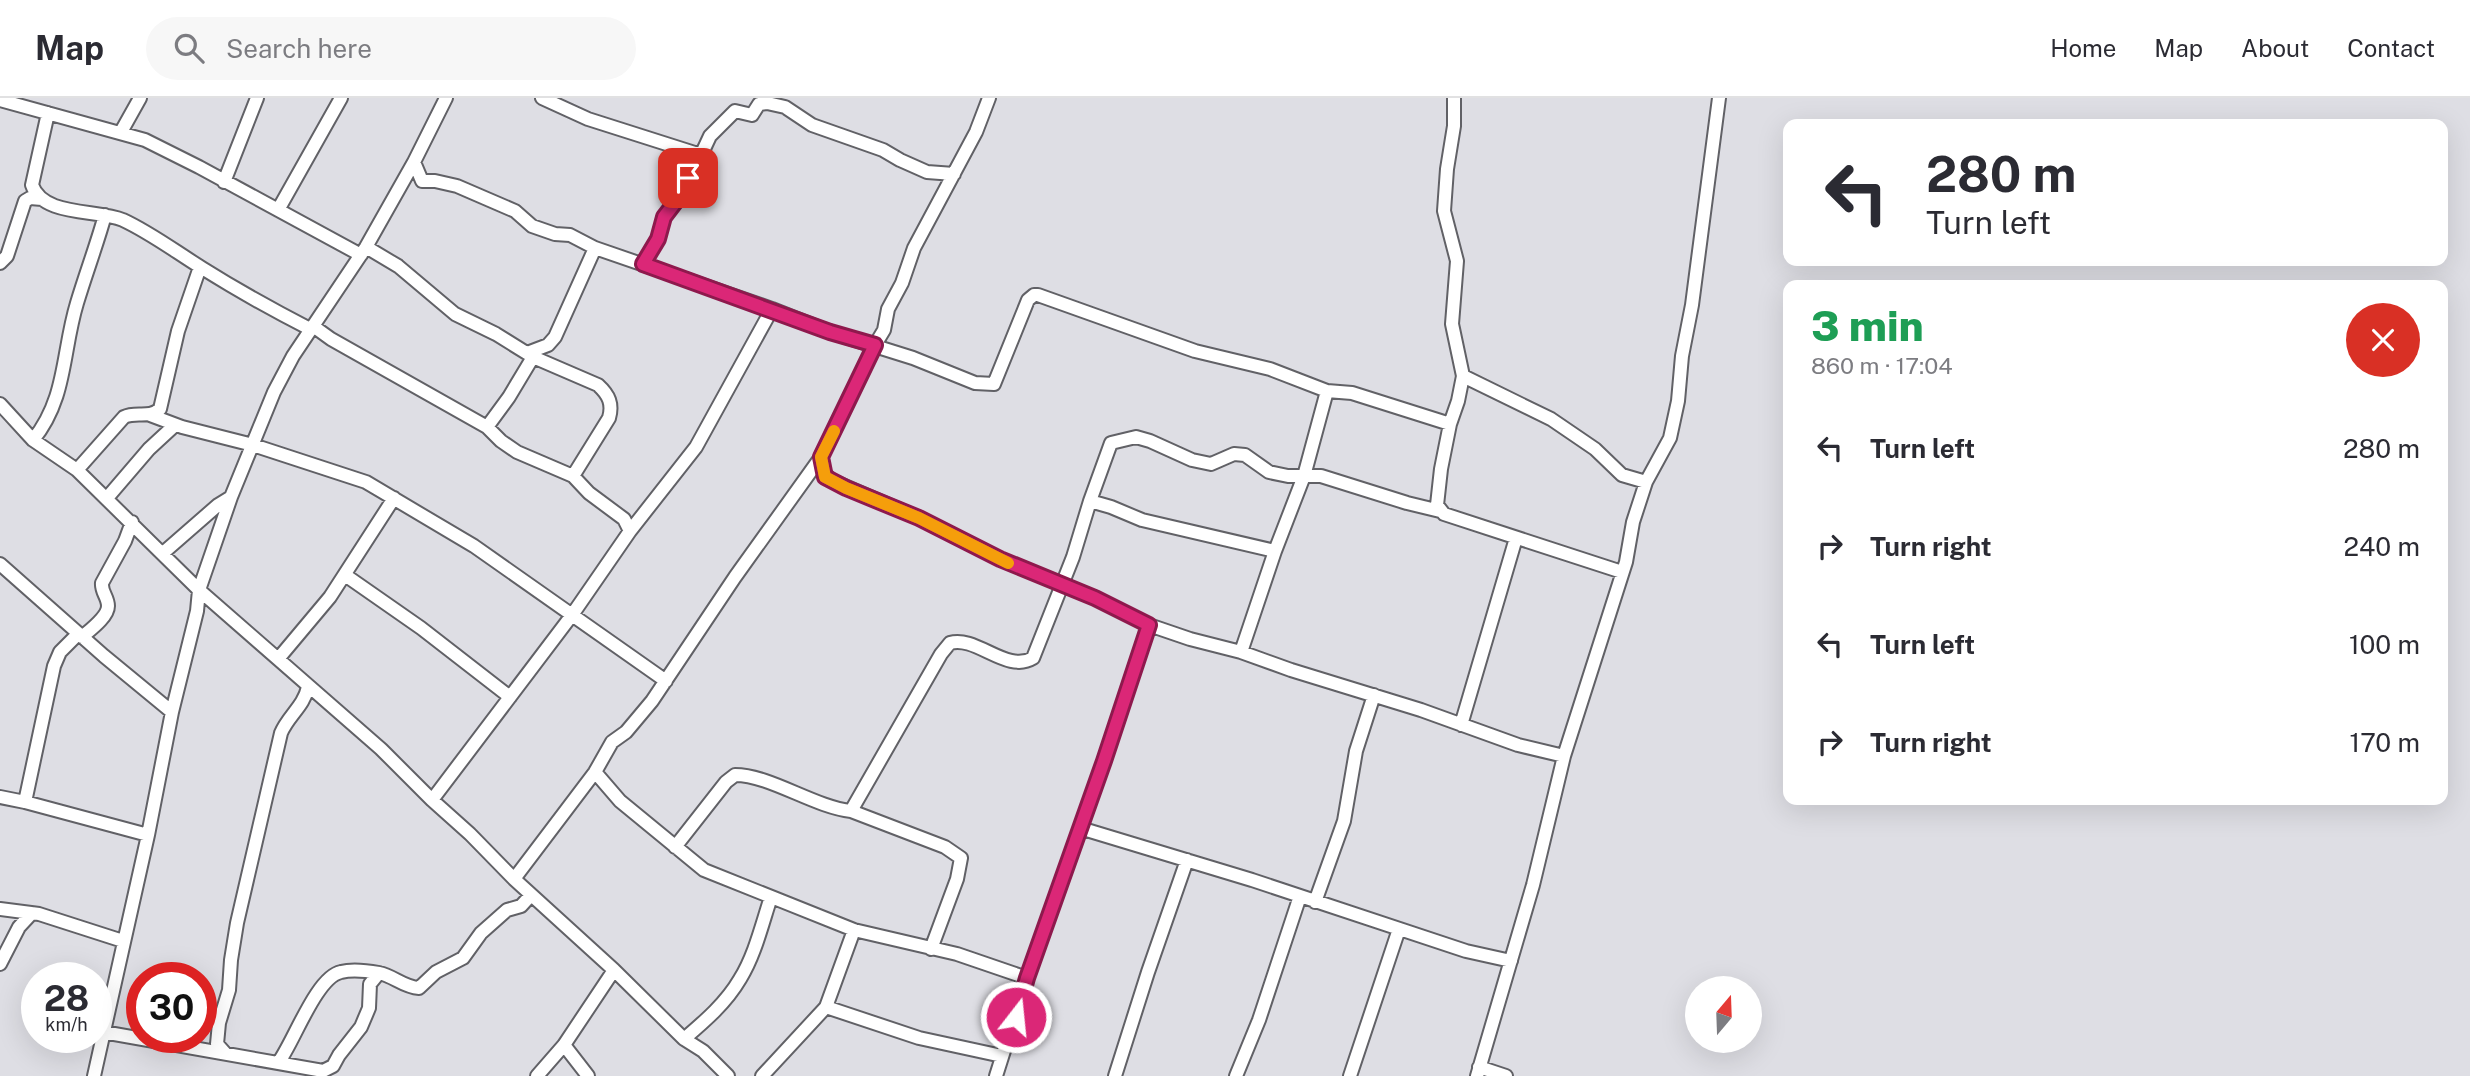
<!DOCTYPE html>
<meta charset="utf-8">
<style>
body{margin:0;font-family:"Public Sans",sans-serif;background:#f7f7f7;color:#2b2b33;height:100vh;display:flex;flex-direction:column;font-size:26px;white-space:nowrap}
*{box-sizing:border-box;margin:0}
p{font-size:23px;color:#7c7c81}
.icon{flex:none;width:38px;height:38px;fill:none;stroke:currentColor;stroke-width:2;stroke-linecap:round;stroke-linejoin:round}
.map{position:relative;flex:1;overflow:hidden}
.details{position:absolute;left:1783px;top:182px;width:665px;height:525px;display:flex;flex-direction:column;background:#fff;border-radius:14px;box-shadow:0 7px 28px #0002}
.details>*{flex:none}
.hud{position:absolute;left:1783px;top:21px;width:665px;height:147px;border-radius:14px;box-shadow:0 7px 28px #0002;background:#fff;color:#2b2b33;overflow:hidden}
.needle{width:46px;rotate:19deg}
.buttons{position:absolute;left:1685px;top:878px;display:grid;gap:14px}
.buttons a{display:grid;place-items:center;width:77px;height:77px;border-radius:50%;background:#fff;box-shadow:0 7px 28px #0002;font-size:35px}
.speed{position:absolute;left:21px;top:864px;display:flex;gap:14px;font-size:35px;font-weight:700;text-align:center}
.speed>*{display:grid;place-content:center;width:91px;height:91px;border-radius:50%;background:#fff;box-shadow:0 7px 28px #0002;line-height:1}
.speed small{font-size:18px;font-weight:400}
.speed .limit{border:10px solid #d22;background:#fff;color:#111}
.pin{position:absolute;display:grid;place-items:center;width:60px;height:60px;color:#fff;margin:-30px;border-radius:14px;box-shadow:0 4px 10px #0006}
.me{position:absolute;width:77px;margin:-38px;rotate:16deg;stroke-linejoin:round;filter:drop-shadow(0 0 5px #0008)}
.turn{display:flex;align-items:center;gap:24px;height:147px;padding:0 28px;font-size:32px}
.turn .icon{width:91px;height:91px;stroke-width:2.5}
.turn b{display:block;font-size:49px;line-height:60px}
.round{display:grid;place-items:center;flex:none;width:74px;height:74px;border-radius:37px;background:#f7f7f7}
.headline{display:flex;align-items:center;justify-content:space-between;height:119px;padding:0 28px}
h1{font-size:42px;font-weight:800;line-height:52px;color:#1e9e55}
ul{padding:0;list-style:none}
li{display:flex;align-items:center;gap:21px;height:98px;padding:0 28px}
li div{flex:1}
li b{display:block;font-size:26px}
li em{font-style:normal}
header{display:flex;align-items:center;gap:42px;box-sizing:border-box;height:98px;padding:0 35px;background:#fff;border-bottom:2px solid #e1e1e2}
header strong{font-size:33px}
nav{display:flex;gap:38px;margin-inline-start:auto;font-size:24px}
.search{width:490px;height:63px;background:#f7f7f7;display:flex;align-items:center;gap:18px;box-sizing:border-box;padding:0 24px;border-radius:38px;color:#7c7c81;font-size:26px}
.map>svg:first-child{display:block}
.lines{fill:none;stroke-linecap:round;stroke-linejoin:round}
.minor-casing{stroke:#616166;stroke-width:16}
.minor{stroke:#fff;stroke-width:12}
.route-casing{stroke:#8e194d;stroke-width:18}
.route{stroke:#db2777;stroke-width:12}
.slow{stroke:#f59e0b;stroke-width:12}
</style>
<header>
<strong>Map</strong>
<div class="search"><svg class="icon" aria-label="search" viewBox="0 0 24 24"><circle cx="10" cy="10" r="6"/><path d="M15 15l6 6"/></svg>Search here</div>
<nav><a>Home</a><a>Map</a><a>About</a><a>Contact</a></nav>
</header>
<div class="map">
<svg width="2470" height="978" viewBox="0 0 2470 978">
<rect width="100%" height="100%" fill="#dedee4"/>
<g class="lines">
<defs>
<path id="minor" d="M542 0 588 21 698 56 703 53 710 38 735 13 752 17 759 6 767 5 785 9 812 27 883 52 900 62 927 74 954 76
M1454 0V28L1447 71 1444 113 1457 163 1452 226 1463 278 1458 303 1450 326 1441 371 1437 407 1444 416 1622 474
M0 2 145 42 199 69 361 157
M48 15 32 87C43 119 97 111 123 122 151 135 176 154 202 170 237 192 273 212 310 231
M121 34 140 0
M414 64 422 83H435L457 88 515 113 532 128 555 136 570 137 595 150 772 211 830 234 913 260 975 285 994 286 1028 202 1034 197H1038L1195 253 1270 271 1327 293 1352 295 1450 326
M224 84 257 0
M278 112 341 0
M366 149 398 168 455 216 496 236 533 259 598 287C609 297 613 306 609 320L573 378
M0 165 7 158 25 103 30 100 42 101
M643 166 658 141 664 119 680 98 698 56
M313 228 331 241 487 329 501 343 517 354 573 378 589 395 624 421 630 433
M527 255 548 247 555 239 595 150
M1463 278 1551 321 1595 351 1622 377 1646 384
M0 306 33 342 77 372 199 492 381 651 432 702 470 736 514 781 614 872 684 941 703 953 728 978
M150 317 182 329 253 347 366 384 474 448 666 583
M487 329 509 299 533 259
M33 342C67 300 62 254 77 205 86 175 97 146 105 117
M821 359 824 375 831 382 919 420 1000 461 1095 500 1149 527 1190 541 1241 554 1291 572 1421 612 1518 647 1564 658
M77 372 124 319C136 313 149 321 160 311L178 233 200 169
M107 400 149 351 175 327
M1090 403 1111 409 1142 422 1275 453
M163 455 218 407 231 399
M0 466 104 558 172 614
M345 477 421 530 510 599
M82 539C90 532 108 519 108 508 108 499 101 494 102 485L125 443 132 424
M1241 554 1275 453 1304 378 1327 293
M278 561 330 499 394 400
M1461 627 1516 440
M595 674 620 703 704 772 854 832 957 856 1027 880
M0 699 25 704 148 737
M432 702 572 517 630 433 696 349 772 211
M25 704 54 568 60 554 78 536
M851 713 945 749 961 760 957 781 931 851
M1080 730 1252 782 1466 853 1511 863
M675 749 726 684 735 677C770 677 814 709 851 713L941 556 950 545C976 537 1007 576 1033 560L1073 459 1090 403 1111 345 1136 339 1150 343 1192 362 1211 366 1234 356 1245 357 1269 374 1288 378H1321L1407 405 1440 413
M514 781 595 674 612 644 626 634 652 603 735 479 821 359 875 247 884 232 888 211 902 185 914 150 976 34 989 0
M1315 804 1344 723 1356 653 1374 597
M0 811 39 816 123 843
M0 866 19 829 32 815
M826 909 919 940 1002 958
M103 934 323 973 333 968 339 957 361 929 369 910 370 886 379 875
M684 941C705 923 726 905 740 881 755 857 762 826 771 799
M564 947 588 978
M225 955 217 946 219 925 229 892 231 862 237 825 281 635C288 618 304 608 308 589
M278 965C293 946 316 879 341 874 352 871 368 873 379 875 394 878 403 889 419 890L436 874 463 860 481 835 507 812 521 808 531 797
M1479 969 1506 978
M94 978 148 737 172 614 197 513 199 492 231 399 274 294 293 258 366 149 414 64 446 0
M537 978 564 947 614 872
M762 978 826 909 854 832
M996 978 1027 880 1104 663 1149 527
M1115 978 1148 874 1187 762
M1236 978 1259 922 1300 798
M1350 978 1399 831
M1477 978 1533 787 1564 658 1626 464 1633 424 1646 384 1670 340 1678 303 1682 258 1692 207 1719 0"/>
</defs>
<use href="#minor" class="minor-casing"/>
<use href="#minor" class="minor"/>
</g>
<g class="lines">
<defs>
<path id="route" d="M688 80 680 98 664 119 658 141 643 166 830 234 875 247 821 359 825 379 846 390 919 420 1000 461 1095 500 1149 527 1104 663 1027 880 1016 919"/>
</defs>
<use href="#route" class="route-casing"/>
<use href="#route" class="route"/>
<path class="slow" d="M834 333 821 359 825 379 846 390 919 420 1008 465"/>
</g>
</svg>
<div class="buttons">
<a><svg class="needle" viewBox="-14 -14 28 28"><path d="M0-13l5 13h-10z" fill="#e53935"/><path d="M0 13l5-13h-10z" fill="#7c7c81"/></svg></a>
</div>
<div class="speed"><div>28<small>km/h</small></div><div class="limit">30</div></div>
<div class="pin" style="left:688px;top:80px;background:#d93025"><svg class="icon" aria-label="arrive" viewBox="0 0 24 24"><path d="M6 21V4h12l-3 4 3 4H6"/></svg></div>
<svg class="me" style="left:1016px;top:919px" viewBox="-20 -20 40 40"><circle r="17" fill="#db2777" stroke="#fff" stroke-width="3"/><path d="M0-11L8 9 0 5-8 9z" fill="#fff"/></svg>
<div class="hud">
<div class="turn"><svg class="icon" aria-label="left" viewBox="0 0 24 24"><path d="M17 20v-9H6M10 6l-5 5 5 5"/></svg><div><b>280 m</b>Turn left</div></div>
</div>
<section class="details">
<div class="headline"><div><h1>3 min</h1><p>860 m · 17:04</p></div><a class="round" style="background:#d93025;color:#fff"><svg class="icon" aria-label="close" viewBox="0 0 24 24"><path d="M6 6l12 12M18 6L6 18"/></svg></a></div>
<ul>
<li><svg class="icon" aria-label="left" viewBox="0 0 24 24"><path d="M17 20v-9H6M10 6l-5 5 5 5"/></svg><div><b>Turn left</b></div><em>280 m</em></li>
<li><svg class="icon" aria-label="right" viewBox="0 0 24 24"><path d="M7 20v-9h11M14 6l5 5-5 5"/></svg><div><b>Turn right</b></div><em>240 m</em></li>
<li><svg class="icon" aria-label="left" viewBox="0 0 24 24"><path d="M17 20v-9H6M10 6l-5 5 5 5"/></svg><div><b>Turn left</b></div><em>100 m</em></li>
<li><svg class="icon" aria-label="right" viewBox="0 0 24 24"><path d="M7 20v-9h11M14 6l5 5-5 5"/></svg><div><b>Turn right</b></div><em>170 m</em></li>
</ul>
</section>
</div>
